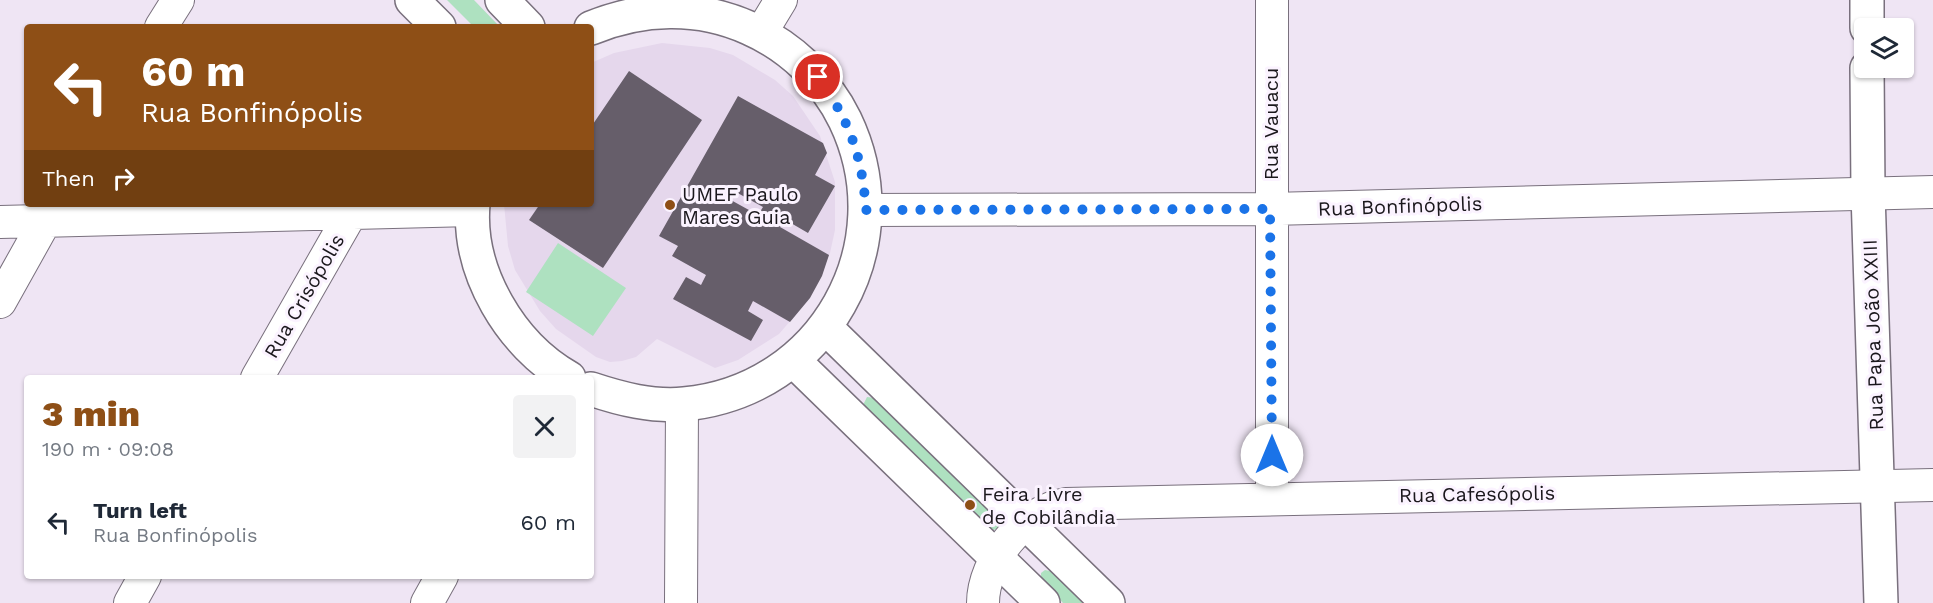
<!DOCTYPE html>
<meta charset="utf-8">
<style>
body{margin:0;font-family:"Work Sans",sans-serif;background:#f2f2f3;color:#1f2937;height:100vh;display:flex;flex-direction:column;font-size:22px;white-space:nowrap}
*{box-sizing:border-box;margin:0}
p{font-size:20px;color:#747a83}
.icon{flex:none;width:33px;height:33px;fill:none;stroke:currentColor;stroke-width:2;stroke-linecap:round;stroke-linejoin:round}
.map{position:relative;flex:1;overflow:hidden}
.side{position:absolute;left:24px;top:375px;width:570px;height:204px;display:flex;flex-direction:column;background:#fff;border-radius:6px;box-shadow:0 2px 4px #0004}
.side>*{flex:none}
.top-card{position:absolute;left:24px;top:24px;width:570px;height:183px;border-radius:6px;box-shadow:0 2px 4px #0004;background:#8e4f16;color:#fff;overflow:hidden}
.fabs{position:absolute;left:1854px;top:18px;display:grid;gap:12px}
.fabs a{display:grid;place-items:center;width:60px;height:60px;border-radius:6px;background:#fff;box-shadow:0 2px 4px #0004;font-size:30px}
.pin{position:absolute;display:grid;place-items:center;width:51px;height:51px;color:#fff;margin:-26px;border:3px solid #fff;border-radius:50%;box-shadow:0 2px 6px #0007}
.me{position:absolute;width:66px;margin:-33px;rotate:0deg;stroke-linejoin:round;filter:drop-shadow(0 0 4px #0008)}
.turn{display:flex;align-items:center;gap:21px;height:126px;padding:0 18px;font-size:27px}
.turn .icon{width:78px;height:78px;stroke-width:2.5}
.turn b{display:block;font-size:42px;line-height:51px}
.then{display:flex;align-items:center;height:57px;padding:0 18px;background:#0003;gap:12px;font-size:22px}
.round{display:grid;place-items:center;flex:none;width:63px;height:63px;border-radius:6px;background:#f2f2f3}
.headline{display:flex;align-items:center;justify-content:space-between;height:102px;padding:0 18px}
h1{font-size:36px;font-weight:800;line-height:45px;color:#8e4f16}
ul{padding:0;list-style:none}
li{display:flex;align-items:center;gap:18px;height:90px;padding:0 18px}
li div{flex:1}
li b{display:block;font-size:22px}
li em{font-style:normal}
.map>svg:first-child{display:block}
.built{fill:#e5d7ec}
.green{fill:#aee1c0}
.building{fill:#665e6a;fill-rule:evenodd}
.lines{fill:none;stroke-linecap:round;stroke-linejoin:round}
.minor-casing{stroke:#79707d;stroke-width:34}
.tertiary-casing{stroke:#79707d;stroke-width:36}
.minor{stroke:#fff;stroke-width:32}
.tertiary{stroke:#fff;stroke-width:33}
.route{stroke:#1a73e8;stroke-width:10;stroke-dasharray:0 18}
.poi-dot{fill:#8e4f16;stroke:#fbf3ff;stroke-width:2}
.labels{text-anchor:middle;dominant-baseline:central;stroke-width:6;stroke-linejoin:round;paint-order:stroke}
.street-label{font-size:20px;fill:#1a171c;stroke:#fbf3ff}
.poi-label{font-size:20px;fill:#1a171c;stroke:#fbf3ff;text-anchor:start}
</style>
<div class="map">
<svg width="1933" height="603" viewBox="0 0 1933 603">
<rect width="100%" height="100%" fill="#efe5f4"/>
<path class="built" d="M662 43 710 48 733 55 775 80 793 96 820 136 835 182V230L830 253 810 298 779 334 738 360 715 368 657 339 636 357 622 361 610 362 596 357 556 329 540 311 515 270 508 246 504 204H591V63L614 53Z"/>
<path class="green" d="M447 0H474L500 27H474Z
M558 243 626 288 593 336 526 292Z
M867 397 875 398 997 517 999 525 997 529 989 531 862 407Z
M1045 570 1054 572 1086 603H1063L1041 580V573Z"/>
<path class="building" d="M629 71 702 120 603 268 529 220 540 204H591V127Z
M738 96 823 143 827 153 815 175 835 186 808 233 784 219 780 227 829 255 822 276 810 298 790 322 753 301 748 311 763 320 751 341 673 299 686 277 701 285 706 275 672 256 678 246 659 236ZM734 191 763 207 758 215 729 199Z"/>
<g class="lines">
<defs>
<path id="minor" d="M1272 0V499
M161 27 178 0
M761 33 781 0
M866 210 1271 209 1933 192
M0 222 472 210
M0 302 53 207
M257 378 350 215
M130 603 145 576
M427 603 442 576
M681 603 682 404
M983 603C983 561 1024 510 1066 504L1933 485"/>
<path id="tertiary" d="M412 0 439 27
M502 0 528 27
M1867 0V28
M591 28C642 7 698 5 749 28 790 46 825 79 845 120 905 245 824 391 684 404 652 407 621 399 591 389
M1867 68 1868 193 1881 603
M473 204C467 272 511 345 569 378
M825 327 1108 603
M793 360 1043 603"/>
</defs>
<use href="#minor" class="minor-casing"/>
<use href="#tertiary" class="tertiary-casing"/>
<use href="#minor" class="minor"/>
<use href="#tertiary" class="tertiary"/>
</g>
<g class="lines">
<path class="route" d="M818 77C850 122 862 155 866 210L1270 209 1272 455"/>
</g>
<g class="poi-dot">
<circle cx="670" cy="205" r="6"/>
<circle cx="970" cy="505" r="6"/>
</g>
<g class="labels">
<g class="street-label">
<text transform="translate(1271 124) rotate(-90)">Rua Vauacu</text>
<text transform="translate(1400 206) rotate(-2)">Rua Bonfinópolis</text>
<text transform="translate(304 296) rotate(-60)">Rua Crisópolis</text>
<text transform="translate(1873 335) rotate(-92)">Rua Papa João XXIII</text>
<text transform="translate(1477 494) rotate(-1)">Rua Cafesópolis</text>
</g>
<g class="poi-label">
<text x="682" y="194">UMEF Paulo<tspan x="682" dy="23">Mares Guia</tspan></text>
<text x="982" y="494">Feira Livre<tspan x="982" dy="23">de Cobilândia</tspan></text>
</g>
</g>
</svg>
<div class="fabs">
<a><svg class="icon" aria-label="layers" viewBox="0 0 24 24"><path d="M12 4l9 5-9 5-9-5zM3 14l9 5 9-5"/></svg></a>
</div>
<div class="pin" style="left:818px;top:77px;background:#d93025"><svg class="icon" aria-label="arrive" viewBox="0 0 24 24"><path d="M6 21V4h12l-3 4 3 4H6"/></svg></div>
<svg class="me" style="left:1272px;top:455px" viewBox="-20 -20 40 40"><circle r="19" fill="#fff"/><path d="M0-13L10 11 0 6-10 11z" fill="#1a73e8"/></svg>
<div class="top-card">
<div class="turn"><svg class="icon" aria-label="left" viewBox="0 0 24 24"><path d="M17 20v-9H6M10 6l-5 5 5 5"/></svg><div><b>60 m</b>Rua Bonfinópolis</div></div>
<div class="then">Then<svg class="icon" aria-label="right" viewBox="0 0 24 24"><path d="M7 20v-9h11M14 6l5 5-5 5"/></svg></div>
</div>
<section class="side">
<div class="headline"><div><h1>3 min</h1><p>190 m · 09:08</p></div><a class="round"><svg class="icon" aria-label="close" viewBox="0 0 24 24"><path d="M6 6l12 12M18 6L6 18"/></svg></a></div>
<ul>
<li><svg class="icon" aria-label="left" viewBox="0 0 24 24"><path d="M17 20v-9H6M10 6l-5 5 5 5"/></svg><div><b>Turn left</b><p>Rua Bonfinópolis</p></div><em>60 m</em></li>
</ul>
</section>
</div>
